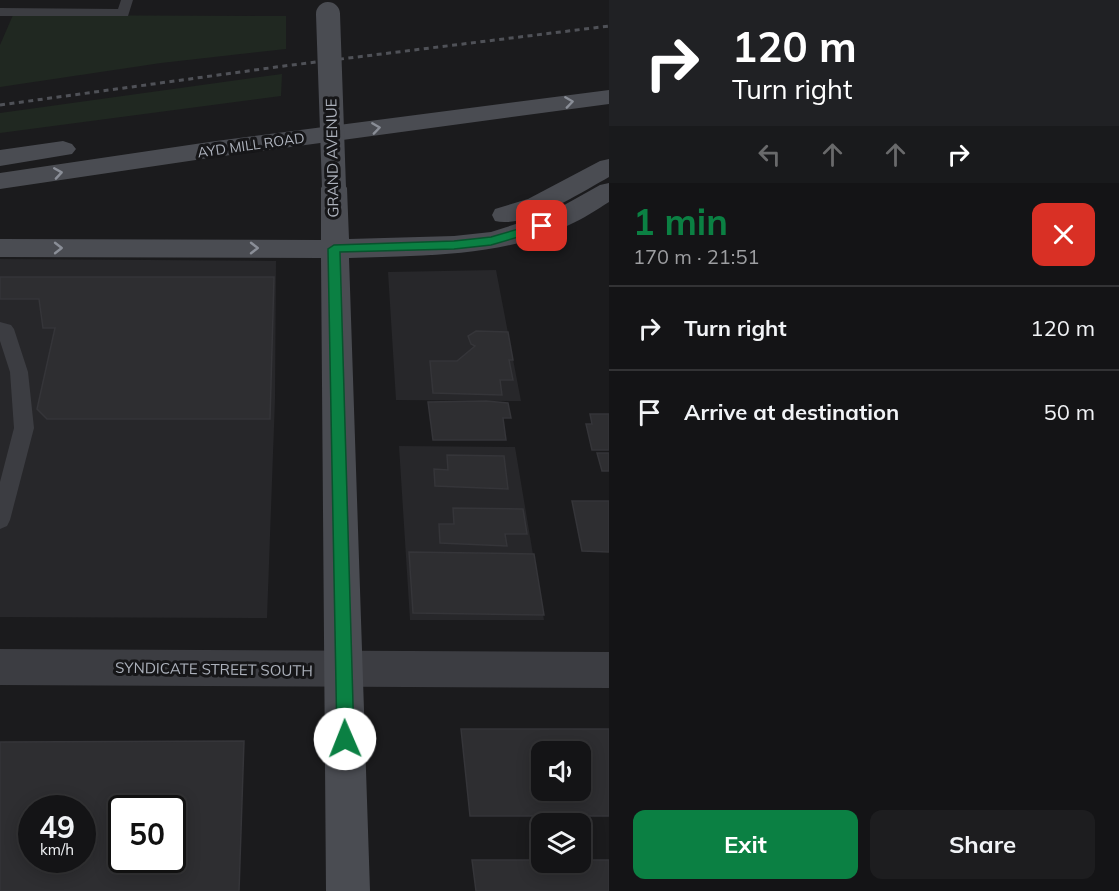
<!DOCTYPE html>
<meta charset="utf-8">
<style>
body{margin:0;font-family:Mulish,sans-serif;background:#1d1d1f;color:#f1f3f6;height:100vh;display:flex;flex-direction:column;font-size:22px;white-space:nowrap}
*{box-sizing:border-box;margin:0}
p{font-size:20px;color:#9d9ea1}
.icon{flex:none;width:33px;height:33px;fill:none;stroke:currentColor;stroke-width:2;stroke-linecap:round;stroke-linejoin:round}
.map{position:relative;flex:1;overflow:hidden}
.side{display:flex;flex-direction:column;background:#141416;width:510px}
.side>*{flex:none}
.guide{background:#202124;color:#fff;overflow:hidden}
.buttons{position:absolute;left:531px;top:741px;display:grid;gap:12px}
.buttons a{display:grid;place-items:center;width:60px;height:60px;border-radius:12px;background:#141416;box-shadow:0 3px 15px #0003,0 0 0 2px #333335;font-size:30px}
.speed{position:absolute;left:18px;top:795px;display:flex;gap:12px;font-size:30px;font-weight:700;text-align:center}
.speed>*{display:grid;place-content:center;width:78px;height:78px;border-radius:50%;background:#141416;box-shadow:0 3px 15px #0003,0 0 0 2px #333335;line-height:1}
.speed small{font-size:15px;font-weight:400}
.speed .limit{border:3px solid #111;border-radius:9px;background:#fff;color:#111}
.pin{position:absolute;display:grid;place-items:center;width:51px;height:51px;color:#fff;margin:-26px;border-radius:12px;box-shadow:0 3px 9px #0006}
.me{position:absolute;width:66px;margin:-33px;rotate:359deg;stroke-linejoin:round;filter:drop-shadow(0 0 4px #0008)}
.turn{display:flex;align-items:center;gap:21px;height:126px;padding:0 24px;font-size:27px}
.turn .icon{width:78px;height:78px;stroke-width:2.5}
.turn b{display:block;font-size:42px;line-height:51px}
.lanes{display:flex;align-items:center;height:57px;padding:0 24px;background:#0003;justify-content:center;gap:30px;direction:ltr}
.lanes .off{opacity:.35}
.round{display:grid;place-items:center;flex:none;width:63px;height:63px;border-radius:12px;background:#1d1d1f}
.overview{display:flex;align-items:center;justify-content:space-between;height:102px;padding:0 24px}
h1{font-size:36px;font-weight:700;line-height:45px;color:#0b8043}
.button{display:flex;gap:12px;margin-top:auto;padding:12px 24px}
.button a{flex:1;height:69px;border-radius:12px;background:#0b8043;color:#fff;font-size:24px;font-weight:700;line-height:69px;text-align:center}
.button a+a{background:#1d1d1f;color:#f1f3f6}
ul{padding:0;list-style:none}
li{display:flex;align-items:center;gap:18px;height:84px;padding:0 24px;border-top:2px solid #333335}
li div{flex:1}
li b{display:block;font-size:22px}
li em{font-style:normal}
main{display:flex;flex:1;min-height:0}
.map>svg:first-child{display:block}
.built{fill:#27272a}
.green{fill:#202821}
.building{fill:#2e2e31;stroke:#353539;stroke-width:1.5;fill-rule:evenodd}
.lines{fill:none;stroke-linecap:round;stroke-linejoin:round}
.lane{fill:#3c3d42;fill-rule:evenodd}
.street{fill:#3c3d42;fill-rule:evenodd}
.secondary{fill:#4a4c52;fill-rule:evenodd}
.rail{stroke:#4f5157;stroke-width:3;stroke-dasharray:5 4.5;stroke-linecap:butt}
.secondary-bridge{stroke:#4a4c52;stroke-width:24}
.oneway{stroke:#8a8e97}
.route{fill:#0b8043;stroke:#07532c;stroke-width:1.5}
.labels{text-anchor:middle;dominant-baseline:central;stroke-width:6;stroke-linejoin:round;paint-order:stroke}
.far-street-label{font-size:14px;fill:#adb2bc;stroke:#161618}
.street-label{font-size:15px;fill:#adb2bc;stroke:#161618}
</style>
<main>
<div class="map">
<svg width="609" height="891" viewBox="0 0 609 891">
<rect width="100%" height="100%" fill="#1b1b1d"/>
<path class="built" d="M0 259 276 261 275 399 267 618 0 617Z
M496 270 521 401 396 400 388 272Z
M399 446 515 447 544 620H410Z"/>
<path class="green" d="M13 15 286 16V49L161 63 0 87V45Z
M282 74 281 96 0 133V113Z"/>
<path class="building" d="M0 277H274L270 419H47L37 409 55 328H43L39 299H0Z
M476 331 508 332 513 360H509L513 380H500L502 395 433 393 430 361H457L475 346 471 344 468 336Z
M486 401 508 403 511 418H503L506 440H433L428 402Z
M590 414H609V450H592L586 424H592Z
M597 453H609V471H602Z
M447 455 504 456 508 489 435 486 434 469 448 470Z
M572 501H609V552L582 551Z
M453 508 523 509 527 534H505L507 546 440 543 439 524H454Z
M409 552 534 554 544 615 413 613Z
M461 729H609V816H470ZM542 752H580V790H542Z
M244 741 239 891H0V742ZM32 808H82V860H32ZM122 808H172V860H122Z
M472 860H542V862H580V860H609V891H476Z"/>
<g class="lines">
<path class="lane" d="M121 0H133L128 16H0V8L118 9Z
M0 322 11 325 14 329 28 372 34 428 10 520 7 526 0 529V482L14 428 10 372 0 341Z"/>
<path class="street" d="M0 649 609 652V688L0 685Z"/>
<path class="secondary" d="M609 90V104L216 157 0 189V173L216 141Z
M63 141 72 144 76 149 72 154 0 166V150Z
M609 159V177C582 192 525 229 495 221L492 215 495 209 528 199 600 161Z
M334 180 343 182 347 188 349 239 454 236 491 232 550 213 600 185 609 183V202C596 210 583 219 569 225 500 258 424 255 349 258L370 891H326L321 258 0 257V239L321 240V188L325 182Z"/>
<path class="rail" d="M0 105 284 66 609 26"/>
<path class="secondary-bridge" d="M328 14 334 188"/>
</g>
<defs><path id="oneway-chevron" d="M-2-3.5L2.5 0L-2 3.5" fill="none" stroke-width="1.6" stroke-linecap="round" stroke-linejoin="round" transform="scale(1.5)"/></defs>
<g class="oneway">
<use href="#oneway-chevron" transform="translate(569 102) rotate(-8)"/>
<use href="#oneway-chevron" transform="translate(376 128) rotate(-8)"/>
<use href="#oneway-chevron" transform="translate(58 173) rotate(-9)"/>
<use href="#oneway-chevron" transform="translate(58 248)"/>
<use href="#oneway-chevron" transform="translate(254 248)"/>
</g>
<path class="route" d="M542 222 547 226 546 229 491 245 454 249 340 252 354 739 351 745 345 747 339 745 337 739 328 249 334 245 454 241 491 237Z"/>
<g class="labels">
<g class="far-street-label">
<text transform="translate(251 145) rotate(-8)">AYD MILL ROAD</text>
</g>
<g class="street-label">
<text transform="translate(332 158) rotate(-91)">GRAND AVENUE</text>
<text transform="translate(214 669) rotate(1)">SYNDICATE STREET SOUTH</text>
</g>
</g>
</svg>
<div class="buttons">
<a><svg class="icon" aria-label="sound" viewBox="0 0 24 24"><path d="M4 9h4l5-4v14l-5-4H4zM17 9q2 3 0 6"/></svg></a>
<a><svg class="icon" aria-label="layers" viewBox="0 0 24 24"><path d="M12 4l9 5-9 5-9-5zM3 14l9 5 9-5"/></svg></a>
</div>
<div class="speed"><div>49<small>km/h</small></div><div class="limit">50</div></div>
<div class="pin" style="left:542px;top:226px;background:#d93025"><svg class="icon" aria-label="arrive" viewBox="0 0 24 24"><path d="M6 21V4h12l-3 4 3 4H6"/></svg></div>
<svg class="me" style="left:345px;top:739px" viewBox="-20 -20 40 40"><circle r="19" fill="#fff"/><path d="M0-13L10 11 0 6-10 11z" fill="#0b8043"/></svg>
</div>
<section class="side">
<div class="guide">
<div class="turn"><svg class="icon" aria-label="right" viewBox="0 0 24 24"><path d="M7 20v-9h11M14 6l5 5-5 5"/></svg><div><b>120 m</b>Turn right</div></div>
<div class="lanes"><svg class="icon off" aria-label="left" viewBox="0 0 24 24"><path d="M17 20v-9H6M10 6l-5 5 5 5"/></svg><svg class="icon off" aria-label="ahead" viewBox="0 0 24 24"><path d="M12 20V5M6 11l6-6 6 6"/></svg><svg class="icon off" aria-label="ahead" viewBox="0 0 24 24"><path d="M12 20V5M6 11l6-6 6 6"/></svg><svg class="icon" aria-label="right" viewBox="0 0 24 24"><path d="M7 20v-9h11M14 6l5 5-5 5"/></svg></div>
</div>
<div class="overview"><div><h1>1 min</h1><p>170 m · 21:51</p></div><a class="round" style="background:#d93025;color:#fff"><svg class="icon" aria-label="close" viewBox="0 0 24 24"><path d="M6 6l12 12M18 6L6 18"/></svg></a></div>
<ul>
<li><svg class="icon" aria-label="right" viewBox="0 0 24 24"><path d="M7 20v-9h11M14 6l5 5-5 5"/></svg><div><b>Turn right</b></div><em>120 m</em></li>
<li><svg class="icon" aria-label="arrive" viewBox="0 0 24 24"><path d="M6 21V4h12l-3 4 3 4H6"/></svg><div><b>Arrive at destination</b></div><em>50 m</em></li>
</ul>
<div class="button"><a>Exit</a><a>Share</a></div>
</section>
</main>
